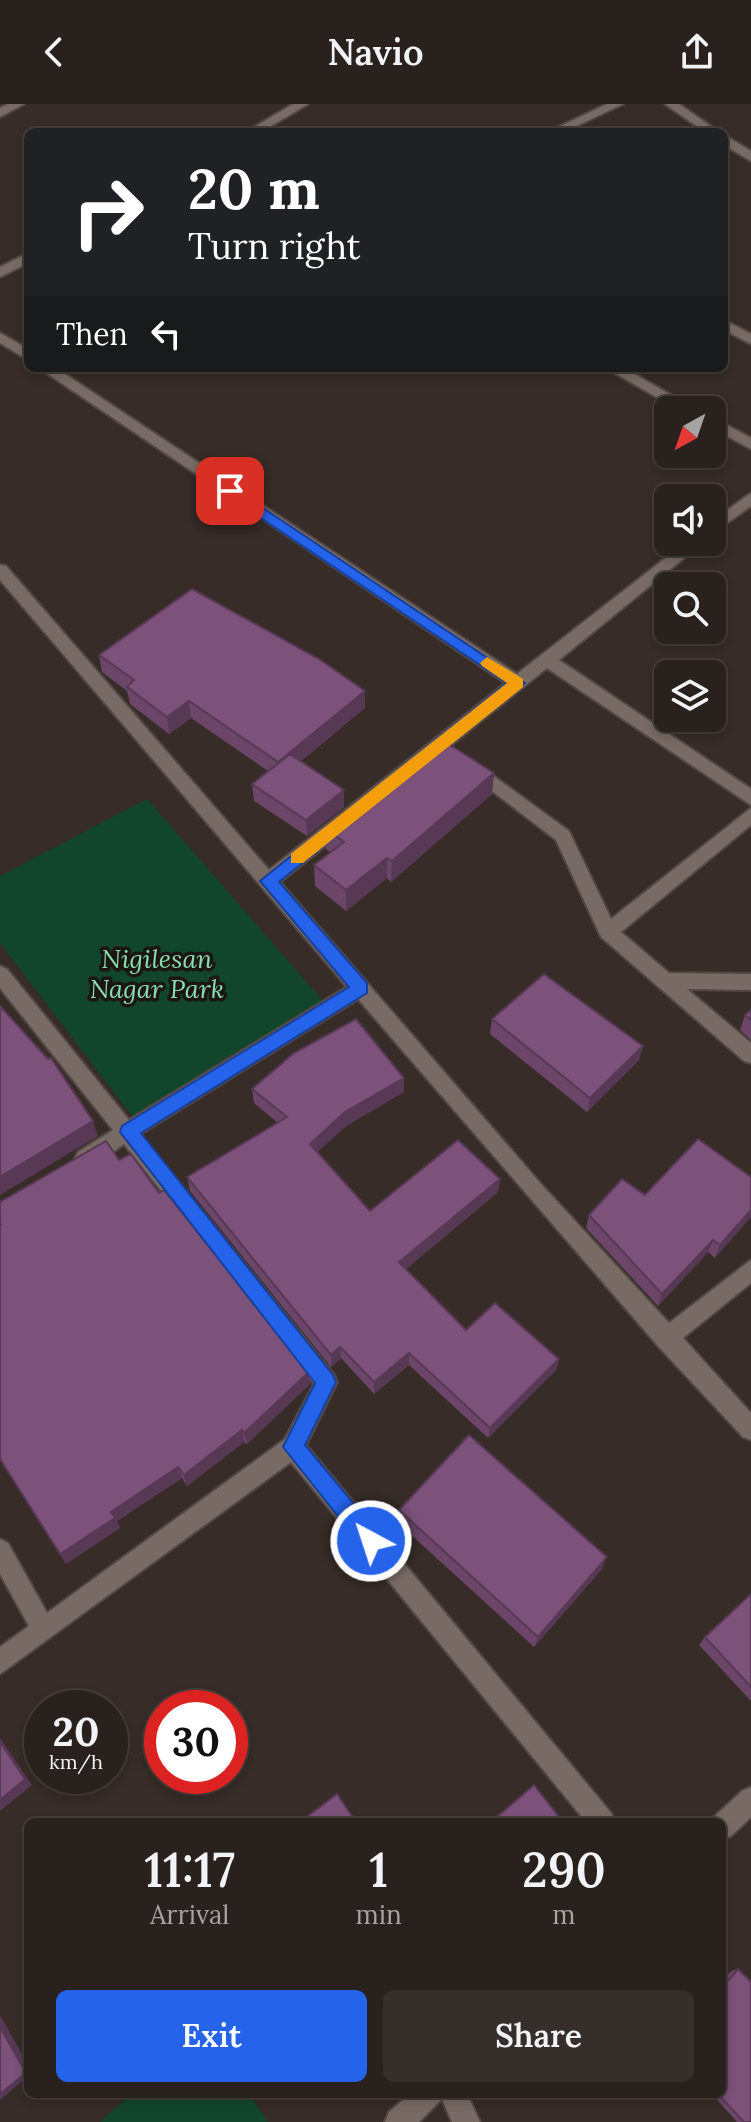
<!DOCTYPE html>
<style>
body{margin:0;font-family:Lora,serif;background:#352e2a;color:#f1f3f6;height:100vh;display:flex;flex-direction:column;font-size:30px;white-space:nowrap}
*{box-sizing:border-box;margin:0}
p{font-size:26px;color:#a5a3a4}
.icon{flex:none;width:44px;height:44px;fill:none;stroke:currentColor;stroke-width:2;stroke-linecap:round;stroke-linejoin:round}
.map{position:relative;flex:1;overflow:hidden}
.side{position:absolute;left:24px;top:1714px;width:702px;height:280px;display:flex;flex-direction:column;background:#29211d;border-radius:12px;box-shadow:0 4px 12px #0003,0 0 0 2px #453e3b}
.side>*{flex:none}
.top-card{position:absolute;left:24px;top:24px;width:704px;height:244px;border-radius:12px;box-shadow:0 4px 12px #0003,0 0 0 2px #453e3b;background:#202124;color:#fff;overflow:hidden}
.needle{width:52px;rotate:220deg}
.buttons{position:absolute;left:654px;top:292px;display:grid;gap:16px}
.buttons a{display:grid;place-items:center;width:72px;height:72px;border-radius:12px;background:#29211d;box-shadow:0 4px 12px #0003,0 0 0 2px #453e3b;font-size:40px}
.speed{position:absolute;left:24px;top:1586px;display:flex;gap:16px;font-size:40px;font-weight:700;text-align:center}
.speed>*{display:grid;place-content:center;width:104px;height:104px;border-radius:50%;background:#29211d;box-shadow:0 4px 12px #0003,0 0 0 2px #453e3b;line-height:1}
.speed small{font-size:20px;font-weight:400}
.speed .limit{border:12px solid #d22;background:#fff;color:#111}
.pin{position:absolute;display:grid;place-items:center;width:68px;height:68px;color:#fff;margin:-34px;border-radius:16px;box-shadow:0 4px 12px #0006}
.me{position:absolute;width:88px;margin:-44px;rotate:320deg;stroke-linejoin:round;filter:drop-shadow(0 0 6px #0008)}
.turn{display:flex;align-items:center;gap:28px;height:168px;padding:0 32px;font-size:36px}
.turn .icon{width:104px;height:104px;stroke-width:2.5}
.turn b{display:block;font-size:56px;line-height:68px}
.then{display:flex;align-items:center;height:76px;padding:0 32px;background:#0003;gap:16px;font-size:30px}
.eta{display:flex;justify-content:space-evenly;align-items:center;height:136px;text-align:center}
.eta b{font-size:48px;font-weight:600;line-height:56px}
.action{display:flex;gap:16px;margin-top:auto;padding:16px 32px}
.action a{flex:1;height:92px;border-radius:12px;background:#2563eb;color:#fff;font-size:32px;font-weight:600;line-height:92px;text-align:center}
.action a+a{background:#352e2a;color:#f1f3f6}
header{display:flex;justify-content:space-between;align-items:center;height:104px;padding:0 32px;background:#29211d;font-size:36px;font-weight:600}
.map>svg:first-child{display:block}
.green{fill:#11452c}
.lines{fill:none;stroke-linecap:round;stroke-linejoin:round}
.minor-casing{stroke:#524743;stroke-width:4}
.minor{fill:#786b65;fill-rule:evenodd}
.wall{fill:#6b4669}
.shaded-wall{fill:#573955}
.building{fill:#7c517a;stroke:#573955;stroke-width:2}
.route{fill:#2563eb;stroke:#184099;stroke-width:2}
.slow{fill:#f59e0b}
.labels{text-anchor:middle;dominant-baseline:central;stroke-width:7;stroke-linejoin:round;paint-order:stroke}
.park-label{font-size:26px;font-style:italic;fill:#87deac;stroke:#1b1513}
</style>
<header><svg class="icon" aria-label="back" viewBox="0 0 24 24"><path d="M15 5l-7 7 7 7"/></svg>Navio<svg class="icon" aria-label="share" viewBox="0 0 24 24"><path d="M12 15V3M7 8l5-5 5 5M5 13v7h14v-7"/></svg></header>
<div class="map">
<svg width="751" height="2018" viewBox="0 0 751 2018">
<rect width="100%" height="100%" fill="#372c27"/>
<path class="green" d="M147 695 324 898 132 1012 0 839V772Z
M131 1990H249L268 2018H100Z"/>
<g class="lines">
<defs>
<path id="minor" d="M8 0H24L0 13V4Z
M293 0H308L261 28H246Z
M607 0H623L564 28H548Z
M665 0H679L719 28H705Z
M724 31 751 47V57L724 41Z
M28 149V159L0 173V163Z
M724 216 751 230V240L724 226Z
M0 229 28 245V256L0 239Z
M39 264H56L517 570 686 438H704L559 556 751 685V701L547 564 280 778 541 1080 669 1219 751 1156V1179L683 1234 751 1309V1336L743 1333 658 1242 358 895 140 1030 334 1271 337 1278 306 1341 611 1709 615 1718H586L291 1358 0 1570V1543L29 1522 0 1470V1435L8 1439 47 1509 285 1335 314 1280 124 1040C111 1049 93 1066 78 1060L75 1054 78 1048 113 1026 0 884V862L7 865 129 1016 347 883 0 476V461L6 462 269 766 506 579Z
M606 264H624L697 306H679Z
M712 313 751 334V345L712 324Z
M751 389V402L712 430V417Z
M473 657 569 727 611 815 751 704V721L621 828 669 869 751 870V886L687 885 751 939V959L744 957 601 833 556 736 467 668 464 663 467 658Z
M751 1683V1713L731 1732 722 1736V1718H711L713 1714 742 1687Z
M410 1990H467L480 2018H452L442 1995 419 2018H385L389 2008Z"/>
</defs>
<use href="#minor" class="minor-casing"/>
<use href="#minor" class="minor"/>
</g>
<path class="wall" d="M99 551 365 587V604L301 657 344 703 307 732 254 697 252 680 268 667 191 614 169 630 130 600 127 587 102 568Z
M494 669 492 690 391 778 387 774 346 807 315 782 314 761 330 748 326 745 325 724 370 699Z
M751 906V936L740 926 745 911Z
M492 915 639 956 587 1008 490 930Z
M404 974V988L346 1022 317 1048 370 1107 500 1075 498 1088 406 1165 466 1226 559 1255 556 1266 488 1334 409 1261 374 1290 341 1254 331 1263 190 1087 187 1073 278 1019 254 999 252 985Z
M119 1056 309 1268 310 1280 247 1340 244 1338 187 1382 182 1374 117 1417 120 1424 66 1460 0 1356V1098Z
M751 1073 715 1154 708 1148 658 1202 586 1124 589 1111 645 1091Z
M399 1406 602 1465 534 1543 398 1419Z
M751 1490V1597L699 1541 705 1533Z
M738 1865 751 2018H737L712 1990H722V1878L731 1867Z"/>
<path class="shaded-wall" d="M365 587V604L279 674 278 658Z
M189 597 191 614 169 630 167 613Z
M494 669 492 690 391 778 392 757Z
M344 686V703L307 732 306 716Z
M387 754V774L346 807V786Z
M643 942 639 956 587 1008 590 994Z
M404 974V988L346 1022 311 1054 310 1040 345 1008Z
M93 1017 98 1032 0 1091V1073Z
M500 1075 498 1088 399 1171V1158Z
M751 1106V1113L715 1154 720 1141Z
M713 1136 708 1148 658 1202 662 1190Z
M340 1243 341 1254 331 1263V1251Z
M409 1249V1261L374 1290V1278Z
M559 1255 556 1266 488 1334 490 1324Z
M309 1268 310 1280 247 1340 244 1329Z
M242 1326 244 1338 187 1382 184 1371Z
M178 1363 182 1374 117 1417 120 1424 66 1460 60 1450 111 1408Z
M607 1453 602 1465 534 1543 538 1533Z
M0 1634 32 1681 0 1707Z
M0 1911 28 1961V1972L0 1996Z"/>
<path class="building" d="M192 485 319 555 365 587 278 658 189 597 167 613 127 583 134 576 99 551Z
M444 637 494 669 392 757 387 754 346 786 314 761 344 738 325 724 363 694 370 699Z
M290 650 344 686 306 716 252 680Z
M544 870 643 942 590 994 492 915Z
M0 902 48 955 51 954 93 1017 0 1073Z
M751 906V916L745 911Z
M356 915 404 974 345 1008 310 1040 370 1107 458 1036 500 1075 399 1158 466 1226 495 1199 559 1255 490 1324 409 1249 374 1278 340 1243 331 1251 187 1073 287 1013 252 985 294 949Z
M698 1035 751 1073V1106L720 1141 713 1136 662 1190 589 1111 622 1075 645 1091Z
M106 1037 119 1056 131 1050 159 1089 164 1086 309 1268 244 1329 242 1326 184 1371 178 1363 111 1408 115 1414 60 1450 0 1355V1122L1 1121 0 1120V1098Z
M469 1331 607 1453 538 1533 399 1406Z
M751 1490V1583L705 1533Z
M0 1638 25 1675 0 1696Z
M534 1681 563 1718H491Z
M337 1690 356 1718H300Z
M738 1865 751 1878V2018H744L718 1990H722V1884Z
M0 1923 26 1969 0 1990Z"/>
<path class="route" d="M230 382 525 579 279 778 367 879V889L141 1029 333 1271 336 1278 305 1341 378 1429 381 1437 378 1444 371 1447 363 1444 283 1343 315 1279 120 1028 122 1022 349 883 260 777 507 579 225 390V383Z"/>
<path class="slow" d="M487 553 523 575V583L303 759H291V750L507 579 482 562 480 559Z"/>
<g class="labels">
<g class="park-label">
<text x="157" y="854">Nigilesan<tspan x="157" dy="30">Nagar Park</tspan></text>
</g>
</g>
</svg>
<div class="buttons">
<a><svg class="needle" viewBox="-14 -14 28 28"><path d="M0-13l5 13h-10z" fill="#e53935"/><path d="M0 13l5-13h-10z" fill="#a5a3a4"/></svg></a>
<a><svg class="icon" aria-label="sound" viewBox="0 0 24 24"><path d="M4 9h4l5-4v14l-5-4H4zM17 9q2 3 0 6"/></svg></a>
<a><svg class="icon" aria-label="search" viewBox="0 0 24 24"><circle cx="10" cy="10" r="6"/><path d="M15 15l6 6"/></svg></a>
<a><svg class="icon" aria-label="layers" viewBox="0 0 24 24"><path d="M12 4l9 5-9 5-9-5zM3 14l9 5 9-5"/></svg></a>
</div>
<div class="speed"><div>20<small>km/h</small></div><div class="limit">30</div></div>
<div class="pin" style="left:230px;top:387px;background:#d93025"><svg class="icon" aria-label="arrive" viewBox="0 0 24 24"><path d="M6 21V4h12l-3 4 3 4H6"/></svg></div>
<svg class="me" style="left:371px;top:1437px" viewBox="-20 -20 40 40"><circle r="17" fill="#2563eb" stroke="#fff" stroke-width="3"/><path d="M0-11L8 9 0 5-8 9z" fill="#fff"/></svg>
<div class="top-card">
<div class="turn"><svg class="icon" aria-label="right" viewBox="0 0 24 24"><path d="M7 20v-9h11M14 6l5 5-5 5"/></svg><div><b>20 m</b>Turn right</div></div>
<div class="then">Then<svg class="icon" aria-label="left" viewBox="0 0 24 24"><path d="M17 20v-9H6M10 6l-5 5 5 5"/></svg></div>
</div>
<section class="side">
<div class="eta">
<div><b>11:17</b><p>Arrival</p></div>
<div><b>1</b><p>min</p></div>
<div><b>290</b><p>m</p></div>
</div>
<div class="action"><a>Exit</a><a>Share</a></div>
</section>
</div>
